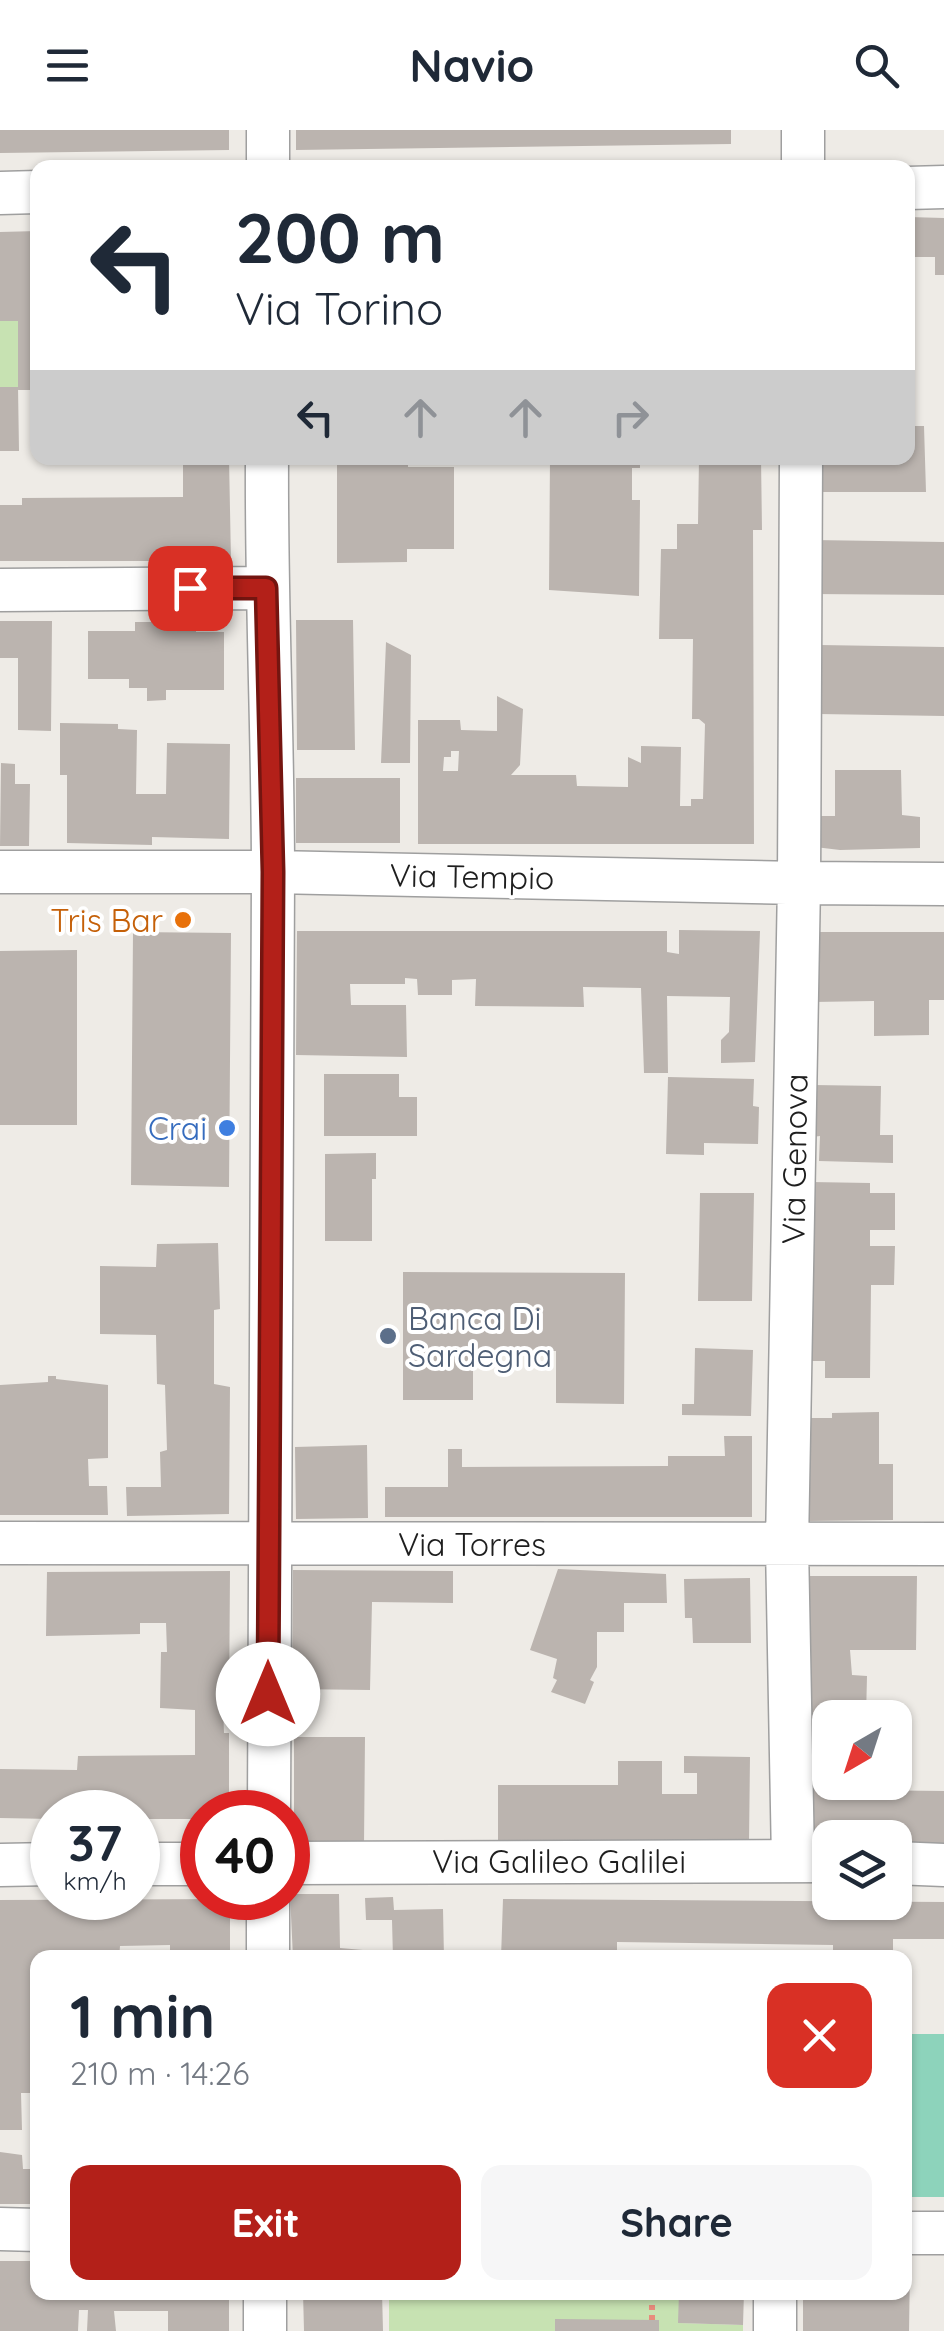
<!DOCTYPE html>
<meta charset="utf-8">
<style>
body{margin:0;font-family:Quicksand,sans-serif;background:#f6f6f7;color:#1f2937;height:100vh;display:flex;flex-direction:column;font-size:38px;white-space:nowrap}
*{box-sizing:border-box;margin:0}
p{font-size:32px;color:#747a83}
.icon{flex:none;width:55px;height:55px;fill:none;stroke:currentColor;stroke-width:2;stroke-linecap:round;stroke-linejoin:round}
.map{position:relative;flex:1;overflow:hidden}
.details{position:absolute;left:30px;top:1820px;width:882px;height:350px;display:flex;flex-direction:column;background:#fff;border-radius:20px;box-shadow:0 2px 8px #0004}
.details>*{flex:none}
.banner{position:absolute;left:30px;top:30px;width:885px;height:305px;border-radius:20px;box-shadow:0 2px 8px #0004;background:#fff;color:#1f2937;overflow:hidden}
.needle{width:65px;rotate:219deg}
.buttons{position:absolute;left:812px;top:1570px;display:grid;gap:20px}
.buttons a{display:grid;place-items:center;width:100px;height:100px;border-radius:20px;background:#fff;box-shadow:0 2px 8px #0004;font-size:50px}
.speed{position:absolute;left:30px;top:1660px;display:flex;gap:20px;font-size:50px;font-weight:700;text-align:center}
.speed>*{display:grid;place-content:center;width:130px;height:130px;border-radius:50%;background:#fff;box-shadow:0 2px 8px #0004;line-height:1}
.speed small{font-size:25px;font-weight:400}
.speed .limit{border:15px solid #d22;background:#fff;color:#111}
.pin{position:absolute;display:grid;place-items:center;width:85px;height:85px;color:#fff;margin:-42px;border-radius:20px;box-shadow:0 5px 15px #0006}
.me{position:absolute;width:110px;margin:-55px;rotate:0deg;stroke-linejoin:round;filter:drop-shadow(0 0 8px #0008)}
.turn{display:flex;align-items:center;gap:35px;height:210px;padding:0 40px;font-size:45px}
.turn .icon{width:130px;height:130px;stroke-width:2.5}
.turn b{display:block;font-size:70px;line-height:85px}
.lanes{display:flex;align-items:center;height:95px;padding:0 40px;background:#0003;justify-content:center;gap:50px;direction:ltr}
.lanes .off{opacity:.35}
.round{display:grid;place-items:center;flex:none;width:105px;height:105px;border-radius:20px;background:#f6f6f7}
.headline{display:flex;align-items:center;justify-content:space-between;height:170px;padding:0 40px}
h1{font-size:60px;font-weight:700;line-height:75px}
.action{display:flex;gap:20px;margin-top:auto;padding:20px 40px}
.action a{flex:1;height:115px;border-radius:20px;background:#b32019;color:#fff;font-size:40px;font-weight:700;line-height:115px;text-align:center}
.action a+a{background:#f6f6f7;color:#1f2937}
header{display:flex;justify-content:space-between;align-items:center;height:130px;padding:0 40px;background:#fff;font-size:45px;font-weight:700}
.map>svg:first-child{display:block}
.grass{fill:#c7e2b2}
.pitch{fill:#8dd3bb}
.building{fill:#bbb4af;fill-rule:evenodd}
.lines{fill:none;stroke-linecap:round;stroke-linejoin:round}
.minor-casing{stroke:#9f9f9f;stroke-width:45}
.path{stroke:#e88c7c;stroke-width:6;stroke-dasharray:5 5;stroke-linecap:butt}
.minor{stroke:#fff;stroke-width:42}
.route-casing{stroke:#741510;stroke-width:25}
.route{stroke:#b32019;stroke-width:18}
.food-dot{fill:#e8710a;stroke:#fff;stroke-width:4}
.shop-dot{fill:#3f7fe0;stroke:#fff;stroke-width:4}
.service-dot{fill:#5c6f8a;stroke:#fff;stroke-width:4}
.labels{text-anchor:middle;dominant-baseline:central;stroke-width:8;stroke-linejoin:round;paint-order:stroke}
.street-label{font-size:32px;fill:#1e1e1e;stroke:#fff}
.food-label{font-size:32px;fill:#c56008;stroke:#fff;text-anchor:end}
.shop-label{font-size:32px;fill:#366cbe;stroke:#fff;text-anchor:end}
.service-label{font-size:32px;fill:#4e5e75;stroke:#fff;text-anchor:start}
</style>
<header><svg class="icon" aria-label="menu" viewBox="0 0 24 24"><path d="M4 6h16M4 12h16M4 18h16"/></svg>Navio<svg class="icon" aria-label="search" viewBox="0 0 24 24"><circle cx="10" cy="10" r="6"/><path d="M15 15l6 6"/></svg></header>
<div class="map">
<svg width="944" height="2201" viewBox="0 0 944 2201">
<rect width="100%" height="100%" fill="#eeebe6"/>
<path class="grass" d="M0 191H18V257H0Z
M389 2163H679V2193L743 2195V2201H659V2190L555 2201H389Z"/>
<path class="pitch" d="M905 1904H944V2067H905Z"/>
<path class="building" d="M0 0H229V20L0 23Z
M296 0H731V14L296 20Z
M908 87 944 88V145H935V127H911V121H908Z
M38 101V260H18V191H0V102Z
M0 257H18L19 321H0Z
M908 296H924L926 362H820V328H908Z
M183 328H229L231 431H0V375H22V368L183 367Z
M337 328H408V337H454V419H407V432L337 433Z
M550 328H640V338H632V370H640L639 466 549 460Z
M699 328H761L762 400H753L754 714H418V590H460L461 600 497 601V566L523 579 520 635 511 645H576L577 656 628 657V627L641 633V616L681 617 680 676H691V669H703L705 594 699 589H692L693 509H659L661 419H677V394H698ZM451 621H459L458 641H443L444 627H451Z
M813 410 944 412V465L812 464Z
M296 490H353L355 620H297Z
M0 491H52L51 601 18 600V528H0Z
M135 492H196V502H224V560H166V570L147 571V558H129V549H88V501H135Z
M386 512 411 525 410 633H381Z
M820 515 944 517V586L819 584Z
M60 593 118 594V599L137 600 136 664H166L167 613 230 614 229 709 152 707V715L67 713V645H60Z
M1 633 15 634V654H30L29 716H0Z
M835 640H901L902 685 920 687V718L840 720 815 717 816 686H835Z
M296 648H400V713H296Z
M679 800 760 801 755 932 721 933V910L729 902 730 867 667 866 668 943H644L641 858 583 857 584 877 475 876 476 849 452 850V865H418L417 849 405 848V854H350L351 875H406L407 927 296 925 297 801H667V822L679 824Z
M133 802 231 803 229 1057 131 1055Z
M815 802H944V870H929V905L874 906V871L813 872Z
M77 820V995H0V821Z
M324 944H399V967H417V1006H324Z
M668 947 754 949 753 976 759 977 758 1014 704 1013V1025L666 1024Z
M813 955 881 956 880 1005H893V1033L819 1031 820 1006 812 1007Z
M376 1023V1049H372V1111H325V1024Z
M811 1052 870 1053V1063H895V1100H870V1116H895L894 1155H871L870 1248H825V1231H809Z
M700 1063H754L752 1171H698Z
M218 1113 220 1179 214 1180V1254L230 1257 229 1384 127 1386 126 1357H161L160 1322 167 1320 165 1255 157 1254 156 1205 100 1204V1136L156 1137 157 1114Z
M403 1142 625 1143 624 1274 556 1273V1221H473V1270H403Z
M695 1218 753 1220 751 1286 682 1285V1274H694Z
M48 1246H56V1249L108 1255V1328L88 1329 89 1356H107L108 1385H0V1255L48 1252Z
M879 1282V1334H893V1390L808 1391V1288H832V1283Z
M724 1306H752V1387H385V1357H448V1319H462V1337L668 1336V1326H725Z
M367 1315 368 1388 296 1389 295 1317Z
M558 1439 666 1444 667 1473H624V1502H597V1537L590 1550 594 1552 585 1574 551 1562 557 1550 553 1548 557 1529 530 1520Z
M293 1440 453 1441V1473L372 1472 370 1560 292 1559Z
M230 1441 229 1578H223L224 1603H229V1681L202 1682V1689H138V1682H52V1689L0 1688V1639L77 1640 78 1626 195 1625V1580L160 1578 161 1522H167L166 1493H140V1504L46 1506 47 1442Z
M809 1446H917L916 1520H850L852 1545 867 1546 866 1588H830V1652H857V1660L944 1661V1715L895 1714V1708H830V1714L805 1713Z
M750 1448 751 1513H693L692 1488H685L684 1449Z
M294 1607H365L364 1715H294Z
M684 1626 750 1627 749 1713 498 1712V1655H618V1631H662V1664H697V1643H684Z
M290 1764H339L340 1818 363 1820V1828H293Z
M393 1767 394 1780 443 1779 444 1828H393L392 1790H366L365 1768Z
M230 1769V1828H170V1815L120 1816 119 1828H38V1963H21L22 2000H0V1770Z
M503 1769 944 1772V1809H893V1828H833V1815L617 1812V1828H501Z
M0 2022 22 2025 23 2039H38V2074H0Z
M0 2131H38V2162H229V2201H168V2181H114L116 2201H87L88 2180H79L78 2201H0Z
M905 2137H910L909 2201H803V2162H905Z
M303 2162H382L383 2201H304Z
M679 2162H744L743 2195 678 2193Z
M555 2189 659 2190V2201H555Z"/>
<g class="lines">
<defs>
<path id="minor" d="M268 0V38
M803 38V0
M908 58 944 57
M0 63 38 62
M267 328C266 466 273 605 273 744 273 1057 268 1370 269 1682
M0 460 266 458
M0 742H273L799 753 944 754
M0 1413 944 1414
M793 1730 787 1415 799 753 801 328
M288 1733 830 1731
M895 1733 944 1735
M138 1734H202
M0 1735 52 1734
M268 1828V1768
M0 2099 38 2100
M905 2103H944
M265 2162V2201
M775 2201V2162"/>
</defs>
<use href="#minor" class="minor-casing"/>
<path class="path" d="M652 2190V2162"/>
<use href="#minor" class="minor"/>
</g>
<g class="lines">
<defs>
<path id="route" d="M190 458H266L273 742 268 1564"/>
</defs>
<use href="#route" class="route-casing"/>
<use href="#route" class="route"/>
</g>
<circle class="food-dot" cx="183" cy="790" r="10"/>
<circle class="shop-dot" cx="227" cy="998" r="10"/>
<circle class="service-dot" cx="388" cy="1206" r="10"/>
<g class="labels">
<g class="street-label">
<text transform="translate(472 746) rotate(1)">Via Tempio</text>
<text transform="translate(794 1029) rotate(-89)">Via Genova</text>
<text x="472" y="1414">Via Torres</text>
<text x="559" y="1731">Via Galileo Galilei</text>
</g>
<g class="food-label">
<text x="163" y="790">Tris Bar</text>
</g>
<g class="shop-label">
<text x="207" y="998">Crai</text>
</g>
<g class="service-label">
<text x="408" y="1188">Banca Di<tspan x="408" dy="37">Sardegna</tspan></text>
</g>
</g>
</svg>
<div class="buttons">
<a><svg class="needle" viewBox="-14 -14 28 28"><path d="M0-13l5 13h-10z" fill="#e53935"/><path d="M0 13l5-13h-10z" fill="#747a83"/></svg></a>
<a><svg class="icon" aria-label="layers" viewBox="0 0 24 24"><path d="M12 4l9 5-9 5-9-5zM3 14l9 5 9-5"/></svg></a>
</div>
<div class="speed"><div>37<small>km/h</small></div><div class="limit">40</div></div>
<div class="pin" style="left:190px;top:458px;background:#d93025"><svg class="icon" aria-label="arrive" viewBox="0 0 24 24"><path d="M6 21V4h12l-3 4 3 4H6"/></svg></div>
<svg class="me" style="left:268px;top:1564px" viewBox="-20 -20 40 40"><circle r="19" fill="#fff"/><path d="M0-13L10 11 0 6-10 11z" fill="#b32019"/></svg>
<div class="banner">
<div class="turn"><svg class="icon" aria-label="left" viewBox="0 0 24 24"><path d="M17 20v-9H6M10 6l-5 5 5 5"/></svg><div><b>200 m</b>Via Torino</div></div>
<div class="lanes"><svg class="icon" aria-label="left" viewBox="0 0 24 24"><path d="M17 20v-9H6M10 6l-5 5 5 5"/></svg><svg class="icon off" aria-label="ahead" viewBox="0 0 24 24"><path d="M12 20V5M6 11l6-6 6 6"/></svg><svg class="icon off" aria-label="ahead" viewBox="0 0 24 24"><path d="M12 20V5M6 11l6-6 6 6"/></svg><svg class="icon off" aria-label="right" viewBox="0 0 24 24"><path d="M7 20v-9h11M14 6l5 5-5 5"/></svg></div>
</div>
<section class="details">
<div class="headline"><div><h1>1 min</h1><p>210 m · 14:26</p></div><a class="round" style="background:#d93025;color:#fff"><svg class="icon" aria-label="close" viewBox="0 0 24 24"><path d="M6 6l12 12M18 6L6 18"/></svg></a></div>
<div class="action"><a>Exit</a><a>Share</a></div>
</section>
</div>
